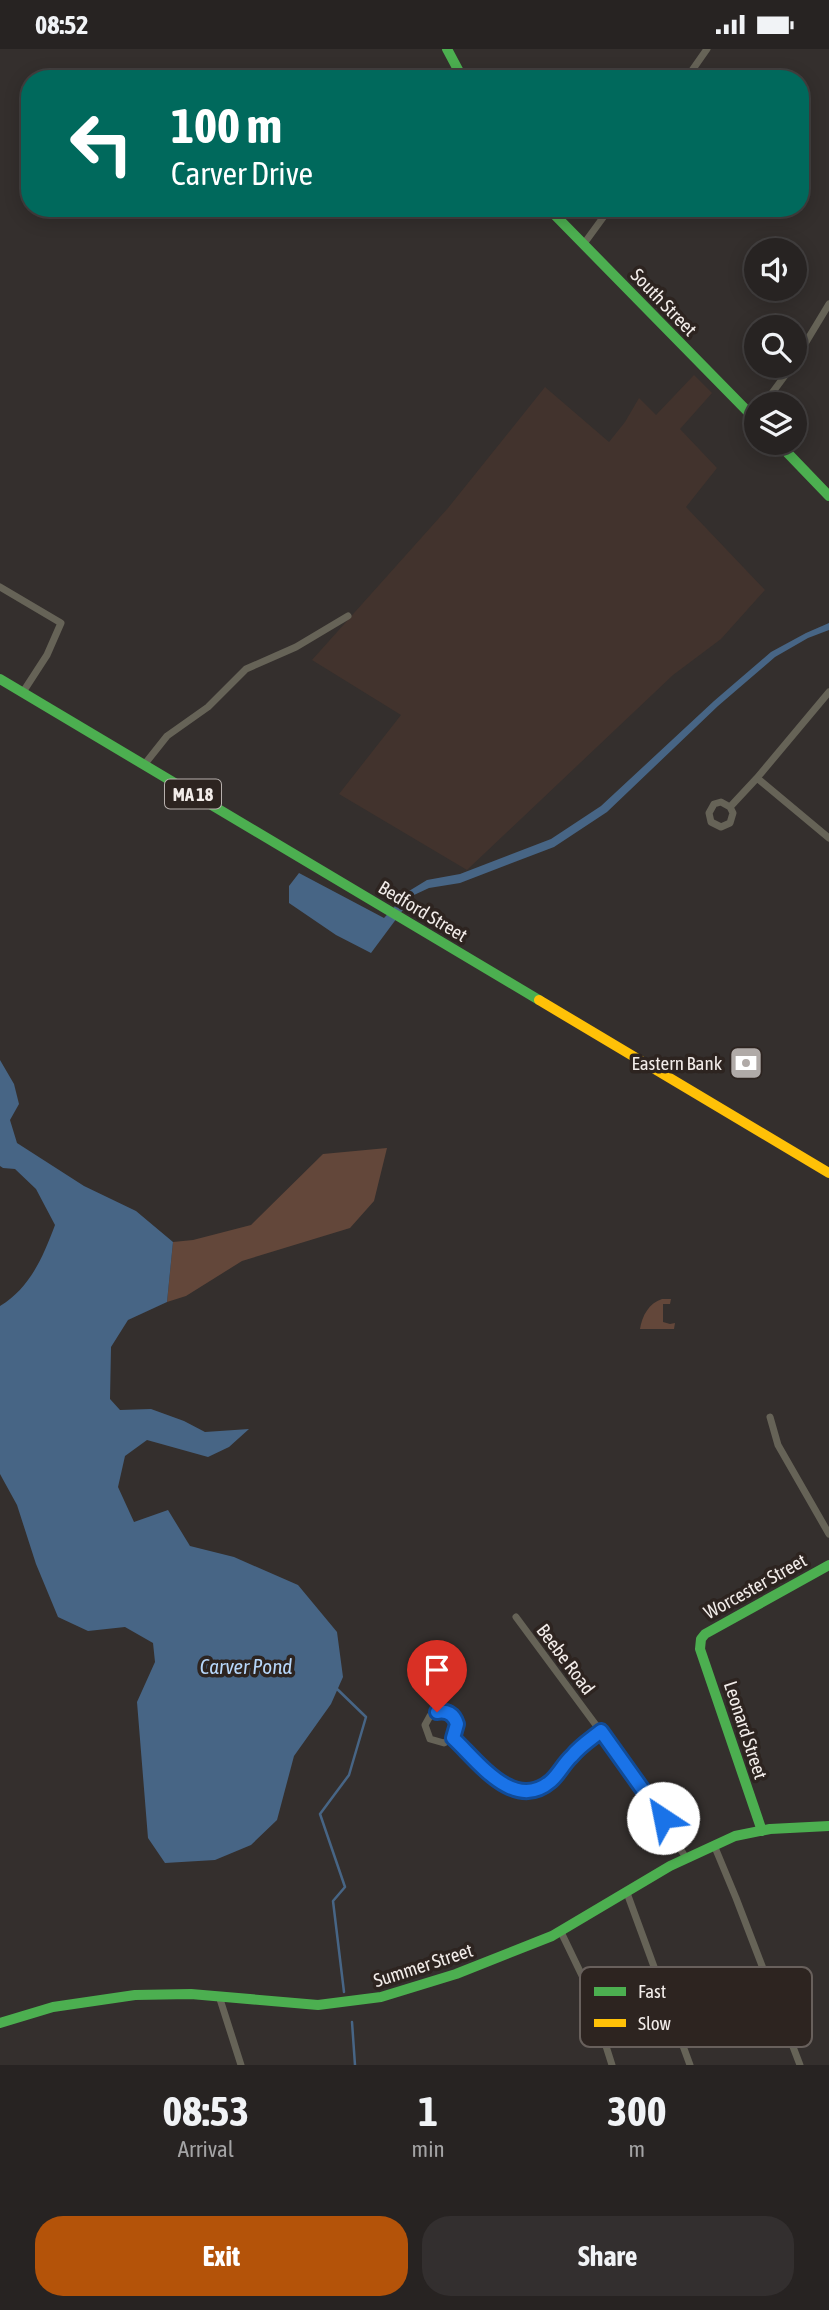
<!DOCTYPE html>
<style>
body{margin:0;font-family:"Asap Condensed",sans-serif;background:#332f2f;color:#f1f3f6;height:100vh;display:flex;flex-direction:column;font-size:26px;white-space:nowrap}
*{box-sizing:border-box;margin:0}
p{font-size:23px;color:#a4a4a5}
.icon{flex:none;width:38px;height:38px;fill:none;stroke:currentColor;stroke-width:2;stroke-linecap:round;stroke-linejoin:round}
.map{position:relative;height:2016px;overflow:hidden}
.details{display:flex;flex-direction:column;background:#272322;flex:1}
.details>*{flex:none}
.hud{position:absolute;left:21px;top:21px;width:788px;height:147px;border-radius:28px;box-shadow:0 4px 18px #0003,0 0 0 2px #434040;background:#00695c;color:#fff;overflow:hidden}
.fabs{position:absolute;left:744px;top:189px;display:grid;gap:14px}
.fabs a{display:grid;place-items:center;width:63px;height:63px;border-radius:50%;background:#272322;box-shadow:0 4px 18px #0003,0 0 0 2px #434040;font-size:35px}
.pin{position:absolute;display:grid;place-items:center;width:60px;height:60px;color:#fff;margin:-72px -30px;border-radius:50% 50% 50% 0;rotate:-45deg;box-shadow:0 0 7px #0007}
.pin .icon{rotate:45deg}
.me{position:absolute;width:77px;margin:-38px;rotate:326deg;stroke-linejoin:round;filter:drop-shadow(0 0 5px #0008)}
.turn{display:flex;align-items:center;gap:24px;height:147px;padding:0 35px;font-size:32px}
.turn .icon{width:91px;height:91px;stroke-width:2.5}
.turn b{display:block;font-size:49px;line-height:60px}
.eta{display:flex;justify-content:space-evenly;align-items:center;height:119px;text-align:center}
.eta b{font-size:42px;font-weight:700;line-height:49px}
.action{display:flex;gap:14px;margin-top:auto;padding:14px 35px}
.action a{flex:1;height:80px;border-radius:28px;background:#b45309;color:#fff;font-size:28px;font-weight:700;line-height:80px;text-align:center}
.action a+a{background:#332f2f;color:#f1f3f6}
.status{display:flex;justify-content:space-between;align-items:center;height:49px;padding:0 35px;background:#272322;direction:ltr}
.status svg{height:19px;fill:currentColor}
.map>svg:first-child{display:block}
.built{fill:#42332d}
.green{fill:#63473a}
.water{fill:#476585}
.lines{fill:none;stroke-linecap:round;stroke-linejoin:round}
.stream{stroke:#476585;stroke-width:2.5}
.street{stroke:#666357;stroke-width:7}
.fast{stroke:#4caf50;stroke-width:10}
.slow{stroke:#ffc107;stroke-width:10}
.route-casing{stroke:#114b97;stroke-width:18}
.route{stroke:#1a73e8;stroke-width:12}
.labels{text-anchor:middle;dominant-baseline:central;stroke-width:7;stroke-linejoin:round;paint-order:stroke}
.shield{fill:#2d2420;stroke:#b7b0ad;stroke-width:2}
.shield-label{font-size:18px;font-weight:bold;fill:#f2ece9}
.street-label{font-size:19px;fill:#f2ece9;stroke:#2d2420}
.poi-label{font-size:19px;fill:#f2ece9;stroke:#2d2420;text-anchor:end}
.water-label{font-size:21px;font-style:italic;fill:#b7d7fa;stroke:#2d2420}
.key{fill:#2d2420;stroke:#68605c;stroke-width:2}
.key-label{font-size:19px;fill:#f2ece9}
</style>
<div class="status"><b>08:52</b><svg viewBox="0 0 49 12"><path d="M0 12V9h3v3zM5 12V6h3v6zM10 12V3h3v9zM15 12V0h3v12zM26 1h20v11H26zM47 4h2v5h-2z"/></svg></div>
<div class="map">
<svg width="829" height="2016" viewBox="0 0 829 2016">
<rect width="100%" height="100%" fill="#342f2d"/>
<path class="built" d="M694 326 712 344 680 380 717 419 686 458 765 541 721 590 673 626 467 821 339 745 401 666 312 611 448 459 545 338 609 393 625 373 639 349 656 366Z"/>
<path class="green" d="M387 1099 374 1152 350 1179 242 1212 186 1247 167 1253 173 1193 193 1191 251 1176 323 1105Z
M662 1250H671L670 1255H663V1273L670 1275 675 1274 674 1280H640C642 1267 649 1254 662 1250Z"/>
<path class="water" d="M829 574V581L808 589 775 608 718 657 607 763 554 798 460 834 429 839 414 846 371 904 336 886 289 854V837L299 824 384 869 409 842 427 831 460 825 551 790 601 757 714 652 771 603 806 584Z
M0 1011 14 1035 19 1055 10 1071 17 1094 84 1137 136 1162 173 1193 167 1253 128 1271 111 1298 110 1350 120 1361 151 1360 184 1372 205 1383 249 1380 229 1398 208 1408 147 1391 125 1407 118 1438 134 1473 168 1461 190 1497 234 1508 298 1536 337 1583 343 1628 331 1655 294 1707 277 1771 251 1796 215 1811 165 1814 148 1789 137 1653 155 1613 153 1594 125 1578 88 1582 58 1568 36 1515 17 1456 0 1425V1257C30 1239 43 1208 55 1176L36 1140 15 1120 3 1119 0 1117Z"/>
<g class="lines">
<path class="stream" d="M335 1638 366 1668 349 1726 320 1765 345 1838 333 1852 344 1943
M352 1973 355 2016"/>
<path class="street" d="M686 30 707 0
M583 196 610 159
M794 313 829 255
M764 355 792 317
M0 538 61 574 47 606 23 643
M829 643 757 729 829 789
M144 716 167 687 208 658 246 620 296 598 348 567
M730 758 721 753 714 755 709 764 711 773 721 778 730 774 733 764 730 758 757 729
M770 1368 778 1396 829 1485
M516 1568 644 1741 686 1809
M453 1689 444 1694 430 1690 425 1676 430 1667 441 1662 451 1666 457 1675 453 1689C477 1712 514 1764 551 1732 559 1725 564 1714 572 1707 580 1697 591 1690 601 1682
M714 1796 736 1849 800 2016
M627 1844 690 2016
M561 1883 587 1937 612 2016
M219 1947 241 2016"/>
<path class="fast" d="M447 0 463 30
M548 159 756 371
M778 394 829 447
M0 630 539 951
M762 1782 700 1600 701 1590 705 1585 829 1516
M0 1974 53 1958 135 1946 191 1945 318 1956 381 1948 456 1925 552 1887 670 1817 735 1787 770 1780 829 1777"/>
<path class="slow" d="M539 951 829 1124"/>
</g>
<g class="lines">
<defs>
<path id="route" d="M437 1663C447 1661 454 1665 457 1675L453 1689C478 1712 514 1764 551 1732 559 1725 564 1714 572 1707 580 1697 591 1690 601 1682L663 1769"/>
</defs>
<use href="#route" class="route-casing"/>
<use href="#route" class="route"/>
</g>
<defs>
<symbol id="bank-square" viewBox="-11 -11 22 22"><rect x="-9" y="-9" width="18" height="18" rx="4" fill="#b0aaa7" stroke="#2d2420"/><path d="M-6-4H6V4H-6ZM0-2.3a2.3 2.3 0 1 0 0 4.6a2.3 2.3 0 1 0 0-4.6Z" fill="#fff"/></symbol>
</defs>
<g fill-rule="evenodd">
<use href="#bank-square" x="727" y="995" width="38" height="38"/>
</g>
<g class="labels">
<rect class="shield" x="165" y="730.5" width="56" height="29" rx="5"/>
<g class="shield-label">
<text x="193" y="745">MA 18</text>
</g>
<g class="street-label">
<text transform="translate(664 253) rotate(46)">South Street</text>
<text transform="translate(423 862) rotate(31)">Bedford Street</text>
<text transform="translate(755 1537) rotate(-29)">Worcester Street</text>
<text transform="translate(566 1610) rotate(53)">Beebe Road</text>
<text transform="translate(746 1681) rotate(72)">Leonard Street</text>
<text transform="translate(423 1916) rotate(-18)">Summer Street</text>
</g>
<g class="poi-label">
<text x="722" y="1014">Eastern Bank</text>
</g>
<g class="water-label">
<text x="246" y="1617">Carver Pond</text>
</g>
</g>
<rect x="580" y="1918" width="232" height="80" rx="10" class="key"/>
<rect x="594" y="1938" width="32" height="9" fill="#4caf50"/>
<rect x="594" y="1970" width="32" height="8" fill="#ffc107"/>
<g class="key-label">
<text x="638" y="1949">Fast</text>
<text x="638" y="1981">Slow</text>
</g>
</svg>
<div class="fabs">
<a><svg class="icon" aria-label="sound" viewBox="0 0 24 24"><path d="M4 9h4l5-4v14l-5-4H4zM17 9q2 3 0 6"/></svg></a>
<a><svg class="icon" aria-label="search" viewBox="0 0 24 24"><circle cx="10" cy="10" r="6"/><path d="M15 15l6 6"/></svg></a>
<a><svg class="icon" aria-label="layers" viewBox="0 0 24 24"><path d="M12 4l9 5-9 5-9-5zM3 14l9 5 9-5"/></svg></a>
</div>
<div class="pin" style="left:437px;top:1663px;background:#d93025"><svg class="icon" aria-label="arrive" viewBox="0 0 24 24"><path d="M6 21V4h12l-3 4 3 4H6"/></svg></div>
<svg class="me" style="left:663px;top:1769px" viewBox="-20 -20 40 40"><circle r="19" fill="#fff"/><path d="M0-13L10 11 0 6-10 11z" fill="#1a73e8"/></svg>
<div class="hud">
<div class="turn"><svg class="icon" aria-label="left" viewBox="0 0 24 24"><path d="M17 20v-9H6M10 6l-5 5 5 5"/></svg><div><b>100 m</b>Carver Drive</div></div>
</div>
</div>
<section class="details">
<div class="eta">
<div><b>08:53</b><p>Arrival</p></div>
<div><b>1</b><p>min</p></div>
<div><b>300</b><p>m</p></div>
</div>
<div class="action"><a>Exit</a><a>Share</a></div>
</section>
